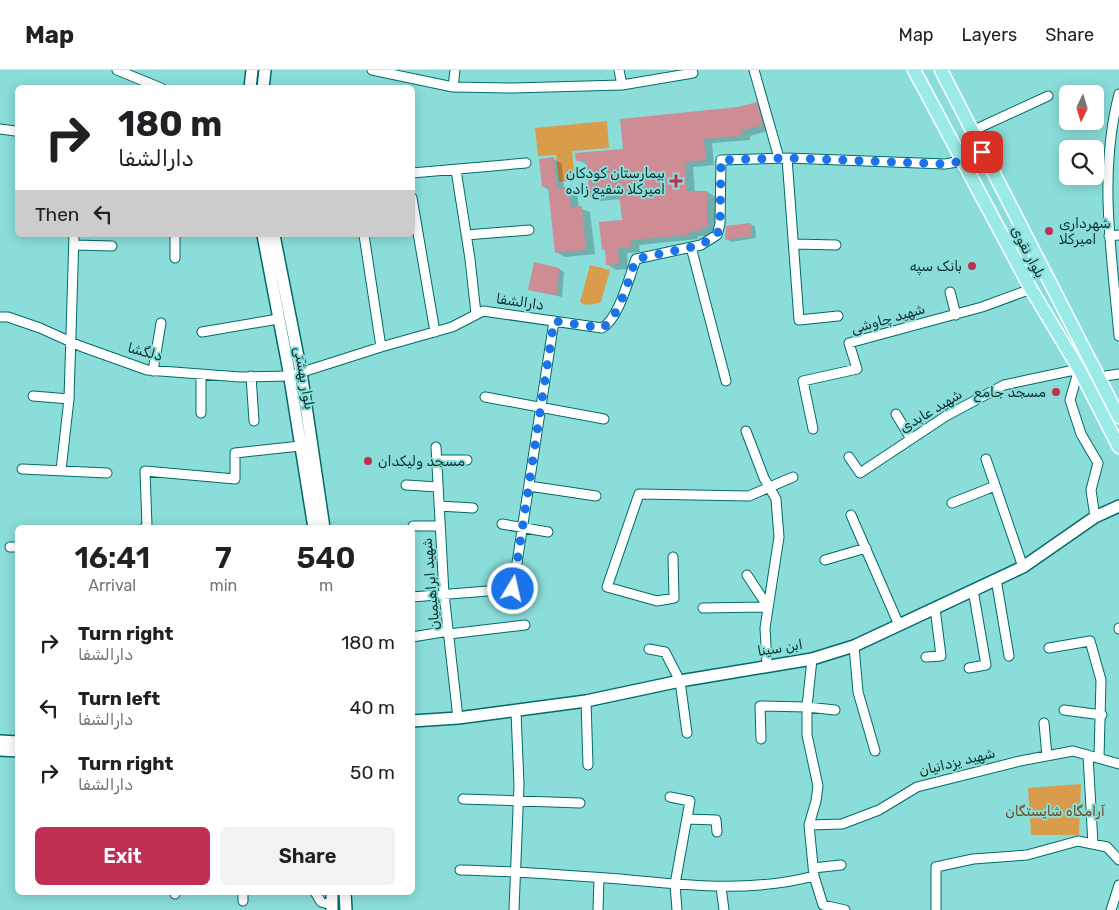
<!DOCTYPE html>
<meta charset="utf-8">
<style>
body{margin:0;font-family:Rubik,"Noto Naskh Arabic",sans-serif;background:#f2f2f2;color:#202124;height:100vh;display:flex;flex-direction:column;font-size:19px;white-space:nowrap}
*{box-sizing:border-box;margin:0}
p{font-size:16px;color:#757577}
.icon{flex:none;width:28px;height:28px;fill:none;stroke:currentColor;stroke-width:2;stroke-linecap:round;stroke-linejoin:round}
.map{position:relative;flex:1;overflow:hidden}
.sheet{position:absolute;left:15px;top:455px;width:400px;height:370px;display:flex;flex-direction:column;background:#fff;border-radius:8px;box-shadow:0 2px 12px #0003}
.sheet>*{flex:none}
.guide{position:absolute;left:15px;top:15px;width:400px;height:152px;border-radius:8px;box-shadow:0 2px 12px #0003;background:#fff;color:#202124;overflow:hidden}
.needle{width:32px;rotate:184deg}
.controls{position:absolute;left:1059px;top:15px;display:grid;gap:10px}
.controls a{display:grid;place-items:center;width:45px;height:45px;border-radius:8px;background:#fff;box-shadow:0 2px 12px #0003;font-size:25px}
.pin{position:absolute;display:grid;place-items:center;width:42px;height:42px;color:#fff;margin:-21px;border-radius:10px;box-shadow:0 2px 8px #0006}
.me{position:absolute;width:55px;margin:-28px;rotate:9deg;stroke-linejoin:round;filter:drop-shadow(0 0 4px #0008)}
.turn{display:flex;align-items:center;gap:18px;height:105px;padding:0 20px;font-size:22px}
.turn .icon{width:65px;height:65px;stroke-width:2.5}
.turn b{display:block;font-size:35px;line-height:42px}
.then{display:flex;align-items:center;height:48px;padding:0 20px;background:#0003;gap:10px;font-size:19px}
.eta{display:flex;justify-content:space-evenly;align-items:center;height:85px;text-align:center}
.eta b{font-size:30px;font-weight:600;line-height:35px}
.action{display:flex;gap:10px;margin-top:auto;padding:10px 20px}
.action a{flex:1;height:58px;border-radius:8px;background:#bf2f53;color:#fff;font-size:20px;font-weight:600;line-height:58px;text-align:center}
.action a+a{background:#f2f2f2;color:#202124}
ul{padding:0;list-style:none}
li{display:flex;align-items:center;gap:15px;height:65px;padding:0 20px}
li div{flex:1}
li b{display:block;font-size:19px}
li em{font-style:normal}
header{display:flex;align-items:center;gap:30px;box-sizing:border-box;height:70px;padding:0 25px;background:#fff;border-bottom:1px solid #e0e0e0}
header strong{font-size:24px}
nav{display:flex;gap:28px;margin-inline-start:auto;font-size:18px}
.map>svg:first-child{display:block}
.green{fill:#d99c4b}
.shadow{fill:#0003}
.building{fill:#ce8c94}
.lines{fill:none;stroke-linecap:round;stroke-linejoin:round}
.minor-casing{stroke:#016b68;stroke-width:11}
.secondary-casing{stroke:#016b68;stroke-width:14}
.primary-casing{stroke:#fff;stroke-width:15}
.minor{stroke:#fff;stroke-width:9}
.secondary{stroke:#fff;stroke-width:11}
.primary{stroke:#9aebe8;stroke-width:12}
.route{stroke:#1a73e8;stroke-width:9;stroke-dasharray:0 16.2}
.poi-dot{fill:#bf2f53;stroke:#8addd9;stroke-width:2}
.labels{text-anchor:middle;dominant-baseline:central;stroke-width:4;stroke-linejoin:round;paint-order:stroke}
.poi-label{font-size:14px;fill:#0c302f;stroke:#8addd9;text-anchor:end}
.street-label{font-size:14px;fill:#0c302f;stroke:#8addd9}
.park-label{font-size:14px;fill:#6a4a20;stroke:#8addd9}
</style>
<header>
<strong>Map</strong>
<nav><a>Map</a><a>Layers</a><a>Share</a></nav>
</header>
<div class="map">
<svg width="1119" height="840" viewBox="0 0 1119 840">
<rect width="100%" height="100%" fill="#8addd9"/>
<path class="green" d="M607 51 609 78 572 81 575 110 559 112 556 85 538 86 535 58Z
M590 195 610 200 601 232C595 234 586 237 580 232Z
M1081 714 1079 765H1031L1028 718Z"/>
<path class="shadow" d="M756 33 765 38 771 60 750 66V70L712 73 714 95 693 97 695 123 707 122 716 127V163H710V166H698V169L639 175 640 182 627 183 628 199 616 200 607 194 606 181 603 179 623 151 621 129 600 131 591 126 588 95 577 90 624 80Z
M554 89 562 94 564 119 577 123 579 138 590 142 595 184 565 187 556 182 549 120 543 116Z
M750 154 755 157 756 168 731 172 727 169Z
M559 199 564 202 562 227 529 220Z"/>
<path class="building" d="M757 32 763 55 741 61V66L704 69 706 90 685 93 687 121H707V158H701V161H689V165L631 170V177L618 178 619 194 606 195 605 179 602 180 599 152 622 150 619 124 590 127 586 90 576 91 575 83 623 79 620 49 738 37Z
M554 87 557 119 569 117 571 137 582 136 586 180 555 183 548 116 542 117 539 89Z
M750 153 752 166 725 170 726 156Z
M534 192 559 198 557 225 528 220Z"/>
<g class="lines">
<defs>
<path id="minor" d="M117 0 161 18
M372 0 453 17 513 18 622 15 693 3
M619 0 622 15
M754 0 779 88
M453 17 455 0
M1119 24C1098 105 1112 185 1119 266
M0 59 15 61
M972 61 1048 26
M787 88 799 250 838 246
M456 100 470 189 476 244
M412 103 526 93
M412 128 435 262
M364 165 381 277
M466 165 529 160
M1109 166 1119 165
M794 174 836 175
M74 175 112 176
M691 177 726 311
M175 188V165
M950 222 956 245
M0 247H8L40 258 80 276 147 300 240 307 290 306 381 277 452 257 483 241 602 258C619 249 629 207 636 189L701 175 717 165 720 154 721 90 787 88 945 94 963 91 982 82
M202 262 278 249
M153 301 161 253
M201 306V343
M251 306 254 351
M1098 307 1119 304
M33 326 69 329
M485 327 604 349
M896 344 911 369
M813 359 803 311 857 299 849 273 982 237 1031 219
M746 361 764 408 776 429 779 467 765 558 767 595
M436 377 444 524 458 648
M849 387 860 403 946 346 1004 315 1079 299 1070 330 1081 364 1098 393 1091 420 1095 447
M986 389 1023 497
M436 390H467
M22 399 107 403
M61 400 69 329 74 165
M406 415 438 417
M529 416 596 426
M952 433 995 416
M439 436 473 438
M851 445 899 555
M502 454 548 462
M413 456H440
M144 458 147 456 145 401 235 409V383L300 376
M10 477H18
M673 487 674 528 657 531 607 517 639 424 749 426 793 407
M825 490 866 478
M996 509 1009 586
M412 527 513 519 554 251
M703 538 768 537 747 505
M1119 558V559
M449 564 525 555
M412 567 449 561
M854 576 858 622 875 681
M1049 578 1090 571 1101 610 1099 688
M649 579 665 582 680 611 687 663
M926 587 941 586 935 538
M812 589 807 637V665L818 716 816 731 809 755 814 806 823 835 845 840
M969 598 986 595 973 520
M586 631 588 695
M1064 640 1102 645
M1044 653 1047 686
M761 669 760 636 807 637 835 640
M1088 685 1093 774
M670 727 690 731 675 814 677 840
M463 729 580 733
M687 749 716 750 717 762
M809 755 842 754 879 740 917 717 1020 691 1073 681 1119 694
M813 798 841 795
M460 800C514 801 567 805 620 809 685 815 750 823 814 806
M721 817 724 840
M243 822V831
M315 822 321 832 332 835
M175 824V822
M514 840 519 715 516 642
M598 840 599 808
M936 840V797L973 789 1027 785 1078 771 1107 777 1119 790
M1111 840 1119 815"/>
<path id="secondary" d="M250 18 252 0
M263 18 265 0
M263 165 288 296 314 458
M274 165 301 302 324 458
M412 651 458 648 586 631 680 611 812 589 854 576 1023 497 1095 447 1119 436
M0 671 18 672
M0 680 18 681
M345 822 346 840
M332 840V822"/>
<path id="primary" d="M914 0 1031 219 1079 299 1119 377
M941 0 1119 347"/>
</defs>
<use href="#minor" class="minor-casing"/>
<use href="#secondary" class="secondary-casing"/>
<use href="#primary" class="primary-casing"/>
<use href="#minor" class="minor"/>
<use href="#secondary" class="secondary"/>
<use href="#primary" class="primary"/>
</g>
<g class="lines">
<path class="route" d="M513 519 554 251 602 258C619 249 629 207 636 189L701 175 717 165 720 154 721 90 787 88 945 94 963 91 982 82"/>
</g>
<g class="poi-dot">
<path d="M673.5 103.5h5v5h5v5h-5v5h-5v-5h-5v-5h5z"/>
<circle cx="1049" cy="161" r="5"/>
<circle cx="972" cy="196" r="5"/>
<circle cx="1056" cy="322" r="5"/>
<circle cx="368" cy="391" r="5"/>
</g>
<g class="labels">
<g class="poi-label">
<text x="665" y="103">بیمارستان کودکان<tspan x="665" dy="16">امیرکلا شفیع زاده</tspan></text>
<text x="1059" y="153" text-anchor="start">شهرداری<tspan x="1059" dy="16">امیرکلا</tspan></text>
<text x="962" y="196">بانک سپه</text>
<text x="1046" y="322">مسجد جامع</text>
<text x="378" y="391" text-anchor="start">مسجد ولیکدان</text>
</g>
<g class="street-label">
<text transform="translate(1028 182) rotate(62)">بلوار نقوی</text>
<text transform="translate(520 232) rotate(8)">دارالشفا</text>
<text transform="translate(888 249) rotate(-16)">شهید چاوشی</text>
<text transform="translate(145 282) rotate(15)">دلگشا</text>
<text transform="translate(304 308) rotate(80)">بلوار بهشتی</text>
<text transform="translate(931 341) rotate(-31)">شهید عابدی</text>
<text transform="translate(431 514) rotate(-95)">شهید ابراهیمیان</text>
<text transform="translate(780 578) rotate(-9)">ابن سینا</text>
<text transform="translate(957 692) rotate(-14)">شهید یزدانیان</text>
</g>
<g class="park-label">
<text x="1055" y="741">آرامگاه شایستگان</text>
</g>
</g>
</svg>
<div class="controls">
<a><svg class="needle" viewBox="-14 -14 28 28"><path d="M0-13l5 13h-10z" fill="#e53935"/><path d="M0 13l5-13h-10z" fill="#757577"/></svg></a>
<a><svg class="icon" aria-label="search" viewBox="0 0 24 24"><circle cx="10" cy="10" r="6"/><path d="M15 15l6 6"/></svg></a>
</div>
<div class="pin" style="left:982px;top:82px;background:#d93025"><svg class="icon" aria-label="arrive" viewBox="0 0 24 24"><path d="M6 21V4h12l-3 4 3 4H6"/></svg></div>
<svg class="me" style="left:513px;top:519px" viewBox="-20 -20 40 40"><circle r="17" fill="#1a73e8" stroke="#fff" stroke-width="3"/><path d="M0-11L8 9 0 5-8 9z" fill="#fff"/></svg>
<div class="guide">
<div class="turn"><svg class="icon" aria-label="right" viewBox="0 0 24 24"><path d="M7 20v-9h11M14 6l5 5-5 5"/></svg><div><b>180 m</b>دارالشفا</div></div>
<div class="then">Then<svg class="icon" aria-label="left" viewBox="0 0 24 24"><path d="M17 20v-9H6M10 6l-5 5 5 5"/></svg></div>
</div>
<section class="sheet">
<div class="eta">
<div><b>16:41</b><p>Arrival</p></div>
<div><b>7</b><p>min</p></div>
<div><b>540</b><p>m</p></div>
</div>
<ul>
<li><svg class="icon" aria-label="right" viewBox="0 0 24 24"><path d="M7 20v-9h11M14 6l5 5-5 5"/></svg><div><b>Turn right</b><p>دارالشفا</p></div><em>180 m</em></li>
<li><svg class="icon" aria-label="left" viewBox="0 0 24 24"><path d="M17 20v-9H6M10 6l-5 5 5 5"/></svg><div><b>Turn left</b><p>دارالشفا</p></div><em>40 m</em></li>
<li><svg class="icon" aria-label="right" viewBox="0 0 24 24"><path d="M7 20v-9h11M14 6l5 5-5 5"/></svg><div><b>Turn right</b><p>دارالشفا</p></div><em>50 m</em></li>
</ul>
<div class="action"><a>Exit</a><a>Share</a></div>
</section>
</div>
